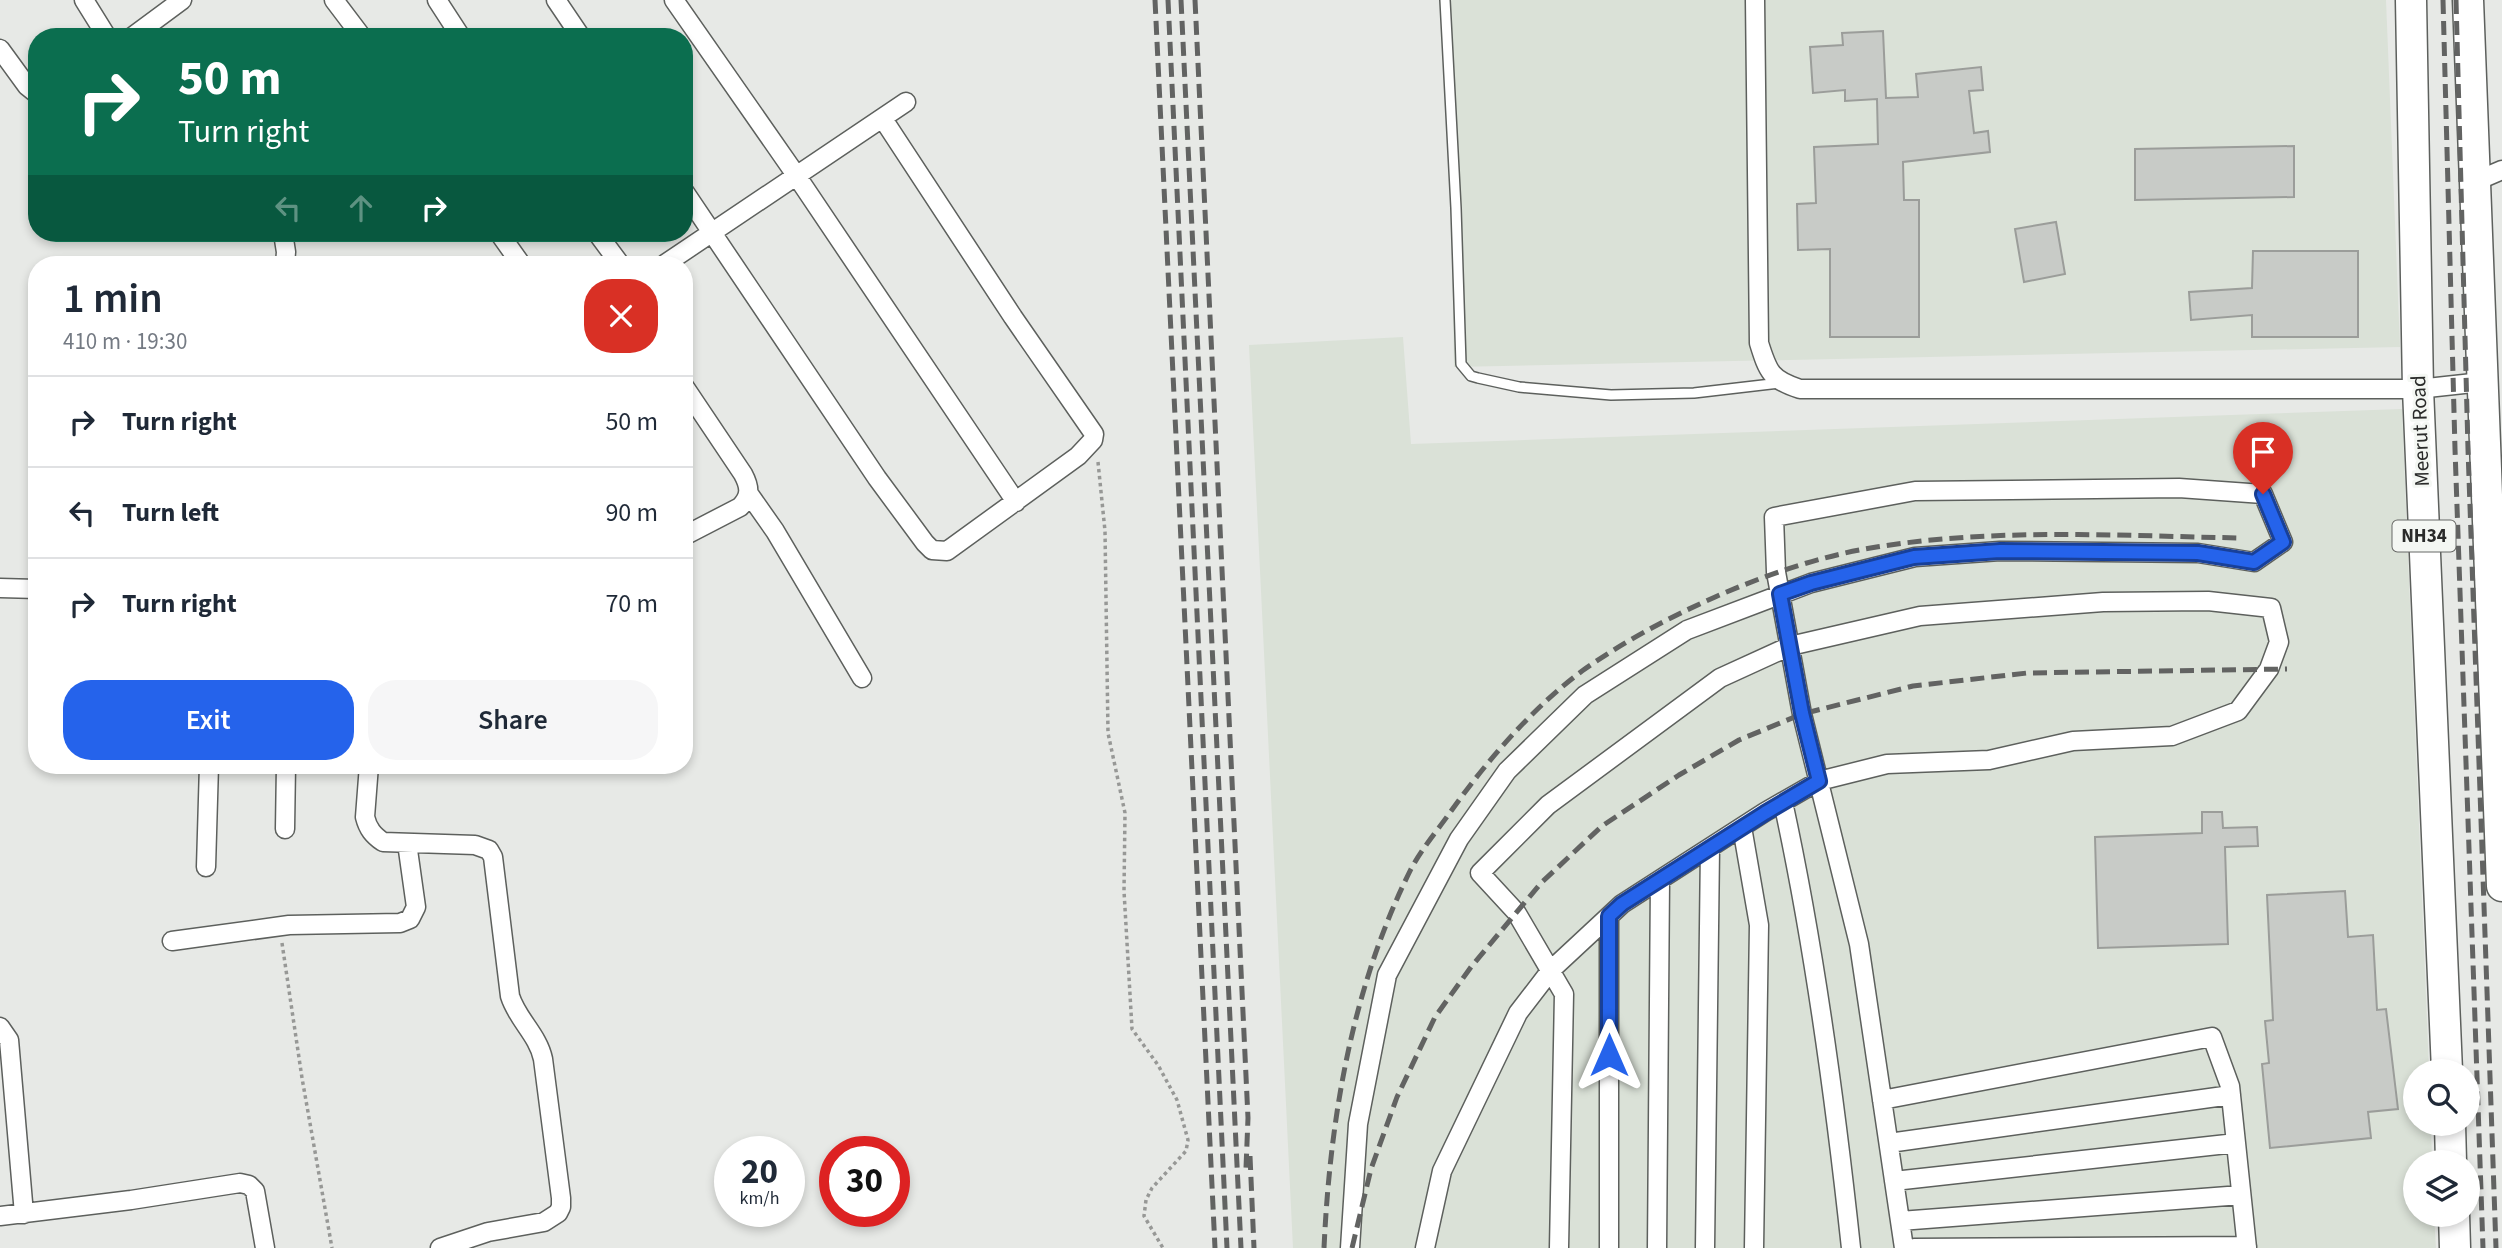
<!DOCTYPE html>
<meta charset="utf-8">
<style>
body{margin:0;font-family:"Source Sans 3",sans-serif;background:#f6f6f7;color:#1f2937;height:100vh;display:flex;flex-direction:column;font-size:26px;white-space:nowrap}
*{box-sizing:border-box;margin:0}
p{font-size:23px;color:#747a83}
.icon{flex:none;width:38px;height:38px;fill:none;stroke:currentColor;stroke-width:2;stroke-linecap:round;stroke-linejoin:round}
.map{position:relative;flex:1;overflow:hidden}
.sheet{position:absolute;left:28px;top:256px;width:665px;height:518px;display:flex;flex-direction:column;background:#fff;border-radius:28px;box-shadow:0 4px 10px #0003}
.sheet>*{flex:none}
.hud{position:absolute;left:28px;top:28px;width:665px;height:214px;border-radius:28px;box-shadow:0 4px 10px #0003;background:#0b6e4f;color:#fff;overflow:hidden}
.fabs{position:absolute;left:2403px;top:1059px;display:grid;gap:14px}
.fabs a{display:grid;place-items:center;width:77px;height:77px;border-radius:50%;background:#fff;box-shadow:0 4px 10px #0003;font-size:35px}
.speed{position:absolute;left:714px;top:1136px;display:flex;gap:14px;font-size:35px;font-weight:700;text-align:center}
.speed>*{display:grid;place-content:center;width:91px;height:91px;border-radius:50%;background:#fff;box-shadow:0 4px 10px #0003;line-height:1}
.speed small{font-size:18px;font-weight:400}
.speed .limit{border:10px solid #d22;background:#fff;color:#111}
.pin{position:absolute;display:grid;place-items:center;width:60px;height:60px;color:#fff;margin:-72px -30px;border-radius:50% 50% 50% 0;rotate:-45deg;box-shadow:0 0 7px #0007}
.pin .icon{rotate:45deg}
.me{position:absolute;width:77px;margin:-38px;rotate:0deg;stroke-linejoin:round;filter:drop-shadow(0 0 5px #0008)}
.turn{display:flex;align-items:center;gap:24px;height:147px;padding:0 35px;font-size:32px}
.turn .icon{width:91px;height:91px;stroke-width:2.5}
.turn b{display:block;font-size:49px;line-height:60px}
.lanes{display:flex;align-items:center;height:66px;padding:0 35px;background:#0003;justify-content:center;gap:35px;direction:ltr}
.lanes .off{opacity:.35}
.round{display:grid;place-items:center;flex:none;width:74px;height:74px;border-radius:28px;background:#f6f6f7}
.summary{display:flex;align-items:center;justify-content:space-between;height:119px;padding:0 35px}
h1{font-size:42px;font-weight:600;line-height:52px}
.cta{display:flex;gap:14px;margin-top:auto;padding:14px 35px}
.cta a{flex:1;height:80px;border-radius:28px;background:#2563eb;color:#fff;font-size:28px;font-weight:600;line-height:80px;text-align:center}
.cta a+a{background:#f6f6f7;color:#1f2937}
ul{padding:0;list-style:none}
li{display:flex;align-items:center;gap:21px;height:91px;padding:0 35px;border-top:2px solid #e0e1e3}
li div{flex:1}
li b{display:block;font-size:26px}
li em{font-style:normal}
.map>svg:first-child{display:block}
.built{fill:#dae1d7}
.building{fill:#c8cbc7;stroke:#9b9d9a;stroke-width:2}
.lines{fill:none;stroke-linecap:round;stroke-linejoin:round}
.service-casing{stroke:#5d605d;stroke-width:12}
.minor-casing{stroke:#5d605d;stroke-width:21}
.trunk-casing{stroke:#5d605d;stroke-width:33}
.path{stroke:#979896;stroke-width:3.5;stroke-dasharray:3.5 3.5;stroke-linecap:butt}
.service{stroke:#fff;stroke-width:9}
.minor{stroke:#fff;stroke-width:18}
.trunk{stroke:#fff;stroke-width:30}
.rail{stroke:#626362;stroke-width:5;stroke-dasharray:14 7;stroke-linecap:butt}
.route-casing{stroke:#184099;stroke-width:18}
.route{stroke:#2563eb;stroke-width:12}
.labels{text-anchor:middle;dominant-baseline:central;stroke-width:6;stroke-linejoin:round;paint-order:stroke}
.shield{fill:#f4f7f3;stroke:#676866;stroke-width:2}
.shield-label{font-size:19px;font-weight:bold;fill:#2a2b2a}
.street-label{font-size:21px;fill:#2a2b2a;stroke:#f4f7f3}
</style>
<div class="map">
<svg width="2502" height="1248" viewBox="0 0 2502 1248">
<rect width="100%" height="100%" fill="#e7e9e6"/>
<path class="built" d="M1448 0H2386L2400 347 1454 367Z
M1403 337 1411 444 2402 409 2429 1071H2415V1124H2431L2432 1162H2415V1214L2434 1215 2436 1248H1293L1249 345Z"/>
<path class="building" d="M1883 31 1886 98 1918 97 1916 74 1981 67 1983 90 1969 91 1974 133 1988 131 1990 152 1903 162 1904 200H1919V337H1830V249L1798 250 1797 204 1816 203 1814 147 1878 144 1877 99 1845 101V90L1813 93 1810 47 1843 45 1842 33Z
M2294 146V197L2135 200V149Z
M2056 222 2065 274 2024 282 2015 229Z
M2253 251H2358V337H2252V315L2191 320 2189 292 2252 288Z
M2202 812H2222L2223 828 2257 827 2258 846 2225 847 2228 944 2098 948 2095 837 2202 833Z
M2345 891 2348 937 2373 935 2377 1010 2386 1009 2398 1109 2368 1112 2371 1138 2270 1148 2262 1064 2269 1063 2265 1021 2273 1020 2267 895Z"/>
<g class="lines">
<defs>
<path id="service" d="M1445 0 1456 208 1461 364 1471 376 1478 378 1519 387 1611 395 1694 393 1780 383"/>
<path id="minor" d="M84 0 107 37
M334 0 362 37
M437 0 461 37
M556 0 581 37
M674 0 796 175 1016 502
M1755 0 1759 343C1768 372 1771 380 1800 389H2418L2482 382
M132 37 182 0
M0 49 27 86 37 94
M2474 182 2502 170
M684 191 877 478 925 543 932 550 947 551 1078 456 1093 440 1094 434 1013 317 883 119
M283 233 286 252 285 264
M499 233 521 264
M597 233 620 264
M665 264 906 102
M684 386 743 474C750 487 751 496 740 507L684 536
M749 494 775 531 862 678
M0 588 37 589
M369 765 365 817C368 829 373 835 383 842L475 845 489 850 493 857 510 996C517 1019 538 1035 543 1059L561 1198V1207L558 1213 544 1222 488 1232 440 1248
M1783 802C1815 949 1835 1099 1851 1248
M1742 827 1759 925 1754 1248
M285 829 286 765
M206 867 209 765
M172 941 289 925 400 923 410 919 416 907 407 843
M0 1027 9 1040 24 1214
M1882 1100 2212 1037 2230 1086 2247 1248
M1889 1143 2231 1095
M1894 1181 2236 1143
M0 1216 131 1200 240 1183 249 1185 255 1191 265 1248
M1900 1221 2241 1195
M1350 1248 1358 1124 1387 975 1459 839 1507 771 1585 695 1687 630 1811 583 1915 557 2000 551 2198 553 2254 562 2283 542 2263 494 2179 488 1915 491 1774 517 1776 572 1802 714 1859 944 1904 1248
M1425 1248 1442 1171 1518 1013 1551 970 1622 904 1765 812 1819 781 1887 764 1989 760 2073 741 2172 736 2238 711 2269 669 2279 642 2271 608 2208 601 2103 602 1920 616 1790 646 1720 678 1548 805 1480 873 1516 912 1564 994 1559 1248
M1609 1248V916
M1657 1248 1660 880
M1705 1248 1710 848
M1914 1248 2247 1246"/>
<path id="trunk" d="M2411 0 2418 389 2447 1071
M2468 0 2502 886
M2450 1124 2451 1162
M2454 1214 2455 1248"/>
</defs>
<use href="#service" class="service-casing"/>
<use href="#minor" class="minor-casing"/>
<use href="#trunk" class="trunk-casing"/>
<path class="path" d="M1098 462 1105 531 1108 733 1125 813 1124 891 1132 1029 1158 1065 1177 1100 1188 1140 1186 1151 1152 1188 1146 1200 1144 1216 1163 1248
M282 943 302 1078 332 1248"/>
<use href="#service" class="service"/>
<use href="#minor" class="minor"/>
<use href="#trunk" class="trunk"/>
<path class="rail" d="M1155 0 1215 1248
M1168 0 1227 1248
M1181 0 1241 1248
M1195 0 1248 1118 1246 1168
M2443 0 2455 449 2483 1248
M2456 0 2468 449 2496 1248
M1250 1156 1254 1248
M1324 1248C1330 1118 1352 987 1411 869 1421 850 1436 832 1449 814 1485 763 1532 708 1582 671 1658 617 1774 565 1865 549 1989 527 2118 536 2243 538
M1352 1248 1371 1169 1397 1097 1435 1017 1471 967 1541 883 1602 826 1679 775 1739 740 1802 714 1913 686 2027 673 2287 669"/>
</g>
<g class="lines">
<defs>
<path id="route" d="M1609 1055V916L1622 904 1765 813 1819 781 1802 713 1780 594 1811 583 1914 557 2000 551 2198 553 2254 562 2283 542 2263 494"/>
</defs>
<use href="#route" class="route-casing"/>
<use href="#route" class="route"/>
</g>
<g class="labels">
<rect class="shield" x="2392.5" y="520.5" width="63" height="31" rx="5"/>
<g class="shield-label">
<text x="2424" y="536">NH34</text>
</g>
<g class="street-label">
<text transform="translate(2420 431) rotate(-92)">Meerut Road</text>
</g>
</g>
</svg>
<div class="fabs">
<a><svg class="icon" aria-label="search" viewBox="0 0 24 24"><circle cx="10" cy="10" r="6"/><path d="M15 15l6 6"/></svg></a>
<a><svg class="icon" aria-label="layers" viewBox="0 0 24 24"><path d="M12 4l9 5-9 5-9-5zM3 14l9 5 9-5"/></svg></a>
</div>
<div class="speed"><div>20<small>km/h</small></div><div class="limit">30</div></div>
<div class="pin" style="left:2263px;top:494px;background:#d93025"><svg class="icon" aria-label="arrive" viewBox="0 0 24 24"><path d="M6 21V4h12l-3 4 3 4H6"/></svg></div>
<svg class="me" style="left:1609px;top:1055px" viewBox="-20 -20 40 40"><path d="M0-17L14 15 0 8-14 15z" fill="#2563eb" stroke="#fff" stroke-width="4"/></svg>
<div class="hud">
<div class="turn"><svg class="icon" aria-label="right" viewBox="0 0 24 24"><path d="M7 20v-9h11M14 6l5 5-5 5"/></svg><div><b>50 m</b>Turn right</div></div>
<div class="lanes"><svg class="icon off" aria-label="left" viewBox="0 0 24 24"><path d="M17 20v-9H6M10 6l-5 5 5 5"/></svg><svg class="icon off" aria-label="ahead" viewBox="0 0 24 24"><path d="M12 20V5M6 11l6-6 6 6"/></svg><svg class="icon" aria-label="right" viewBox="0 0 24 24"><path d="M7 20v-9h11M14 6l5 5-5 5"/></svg></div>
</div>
<section class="sheet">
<div class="summary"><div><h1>1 min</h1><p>410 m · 19:30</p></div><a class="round" style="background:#d93025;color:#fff"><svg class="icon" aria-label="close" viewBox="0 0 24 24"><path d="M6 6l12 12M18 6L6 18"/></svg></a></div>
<ul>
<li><svg class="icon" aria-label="right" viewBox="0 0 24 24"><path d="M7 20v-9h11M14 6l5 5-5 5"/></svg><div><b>Turn right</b></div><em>50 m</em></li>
<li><svg class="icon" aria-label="left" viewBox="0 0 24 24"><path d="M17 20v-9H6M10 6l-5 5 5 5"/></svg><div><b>Turn left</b></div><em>90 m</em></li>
<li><svg class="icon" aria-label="right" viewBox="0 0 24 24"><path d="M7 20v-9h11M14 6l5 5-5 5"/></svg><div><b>Turn right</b></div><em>70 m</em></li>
</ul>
<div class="cta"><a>Exit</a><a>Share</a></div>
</section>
</div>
